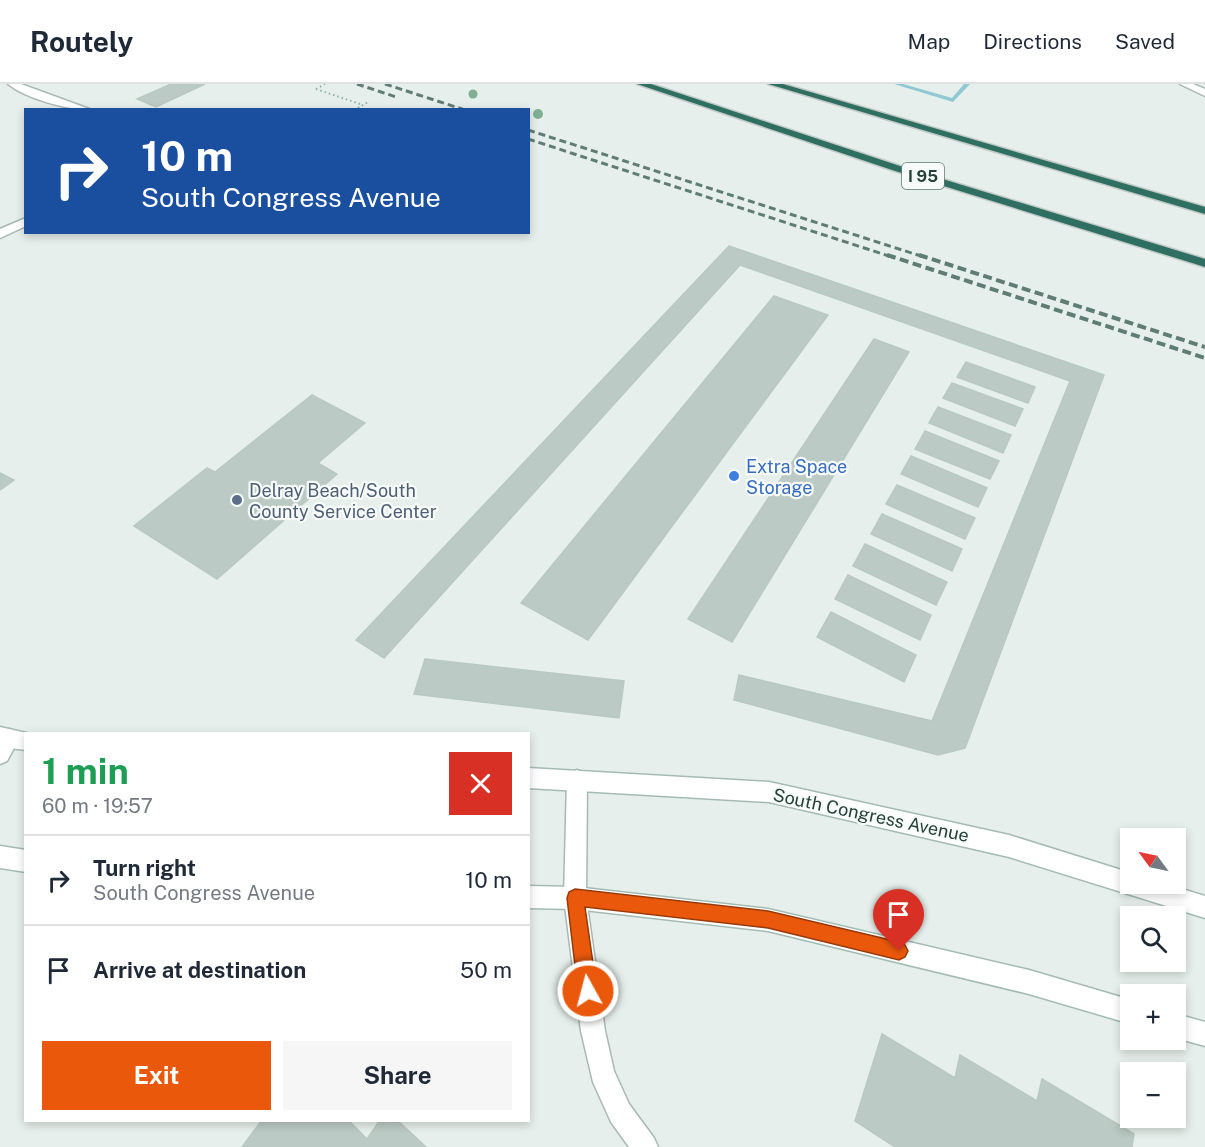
<!DOCTYPE html>
<meta charset="utf-8">
<style>
body{margin:0;font-family:"Public Sans",sans-serif;background:#f6f6f7;color:#1f2937;height:100vh;display:flex;flex-direction:column;font-size:22px;white-space:nowrap}
*{box-sizing:border-box;margin:0}
p{font-size:20px;color:#747a83}
.icon{flex:none;width:33px;height:33px;fill:none;stroke:currentColor;stroke-width:2;stroke-linecap:round;stroke-linejoin:round}
.map{position:relative;flex:1;overflow:hidden}
.drawer{position:absolute;left:24px;top:648px;width:506px;height:390px;display:flex;flex-direction:column;background:#fff;border-radius:0px;box-shadow:0 3px 9px #0003}
.drawer>*{flex:none}
.hud{position:absolute;left:24px;top:24px;width:506px;height:126px;border-radius:0px;box-shadow:0 3px 9px #0003;background:#1a4fa0;color:#fff;overflow:hidden}
.needle{width:39px;rotate:303deg}
.fabs{position:absolute;left:1120px;top:744px;display:grid;gap:12px}
.fabs a{display:grid;place-items:center;width:66px;height:66px;border-radius:0px;background:#fff;box-shadow:0 3px 9px #0003;font-size:30px}
.pin{position:absolute;display:grid;place-items:center;width:51px;height:51px;color:#fff;margin:-62px -26px;border-radius:50% 50% 50% 0;rotate:-45deg;box-shadow:0 0 6px #0007}
.pin .icon{rotate:45deg}
.me{position:absolute;width:66px;margin:-33px;rotate:353deg;stroke-linejoin:round;filter:drop-shadow(0 0 4px #0008)}
.turn{display:flex;align-items:center;gap:21px;height:126px;padding:0 18px;font-size:27px}
.turn .icon{width:78px;height:78px;stroke-width:2.5}
.turn b{display:block;font-size:42px;line-height:51px}
.round{display:grid;place-items:center;flex:none;width:63px;height:63px;border-radius:0px;background:#f6f6f7}
.summary{display:flex;align-items:center;justify-content:space-between;height:102px;padding:0 18px}
h1{font-size:36px;font-weight:700;line-height:45px;color:#1e9e55}
.button{display:flex;gap:12px;margin-top:auto;padding:12px 18px}
.button a{flex:1;height:69px;border-radius:0px;background:#ea580c;color:#fff;font-size:24px;font-weight:700;line-height:69px;text-align:center}
.button a+a{background:#f6f6f7;color:#1f2937}
ul{padding:0;list-style:none}
li{display:flex;align-items:center;gap:18px;height:90px;padding:0 18px;border-top:2px solid #e0e1e3}
li div{flex:1}
li b{display:block;font-size:22px}
li em{font-style:normal}
header{display:flex;align-items:center;gap:36px;box-sizing:border-box;height:84px;padding:0 30px;background:#fff;border-bottom:2px solid #e0e1e3}
header strong{font-size:28px}
nav{display:flex;gap:33px;margin-inline-start:auto;font-size:21px}
.map>svg:first-child{display:block}
.lines{fill:none;stroke-linecap:round;stroke-linejoin:round}
.stream{fill:#8ec9d4;fill-rule:evenodd}
.building{fill:#bbcac4;stroke:#b8c9c2;stroke-width:1.5}
.street-casing{stroke:#a8b8b2;stroke-width:3}
.secondary-casing{stroke:#a4bbb3;stroke-width:3}
.highway-casing{stroke:#c2cac8;stroke-width:3}
.path{stroke:#86b3a5;stroke-width:2;stroke-dasharray:1.5 3;stroke-linecap:butt}
.street{fill:#fff;fill-rule:evenodd}
.secondary{fill:#fff;fill-rule:evenodd}
.highway{fill:#2f6f62;fill-rule:evenodd}
.rail-far1{stroke:#5f7d75;stroke-width:3;stroke-dasharray:7 4;stroke-linecap:butt}
.rail{stroke:#5f7d75;stroke-width:4;stroke-dasharray:9 4.5;stroke-linecap:butt}
.tree{fill:#80af93}
.route{fill:#ea580c;stroke:#983908;stroke-width:1.5}
.shop-dot{fill:#3f7fe0;stroke:#f7fbf9;stroke-width:2}
.service-dot{fill:#5c6f8a;stroke:#f7fbf9;stroke-width:2}
.labels{text-anchor:middle;dominant-baseline:central;stroke-width:4.5;stroke-linejoin:round;paint-order:stroke}
.shield{fill:#f7fbf9;stroke:#637a73;stroke-width:1.5}
.shield-label{font-size:16px;font-weight:bold;fill:#24423a}
.shop-label{font-size:18px;fill:#366cbe;stroke:#f7fbf9;text-anchor:start}
.service-label{font-size:18px;fill:#4e5e75;stroke:#f7fbf9;text-anchor:start}
.street-label{font-size:18px;fill:#24423a;stroke:#f7fbf9}
</style>
<header>
<strong>Routely</strong>
<nav><a>Map</a><a>Directions</a><a>Saved</a></nav>
</header>
<div class="map">
<svg width="1205" height="1063" viewBox="0 0 1205 1063">
<rect width="100%" height="100%" fill="#e6efeb"/>
<g class="lines">
<path class="stream" d="M894 0H903L952 14 964 0H970L953 18Z"/>
</g>
<path class="building" d="M171 0H205L156 23 137 15Z
M729 162 1104 291 965 664 938 671 734 616 739 591 932 637 1070 297 740 181 384 574 356 556Z
M774 212 828 231 588 556 521 519Z
M874 255 909 268 732 558 688 535Z
M966 278 1035 303 1028 319 957 293Z
M952 299 1023 325 1015 342 943 314Z
M312 311 365 339 318 379 337 390 217 495 134 442 207 384 215 388Z
M938 323 1011 351 1003 369 929 339Z
M925 347 999 377 990 395 915 365Z
M911 372 987 404 978 423 901 390Z
M0 389 14 396 0 406Z
M897 401 975 434 965 455 886 420Z
M882 430 962 465 952 487 871 450Z
M865 460 947 498 936 521 853 482Z
M848 491 931 531 920 556 835 515Z
M831 528 916 571 904 598 817 553Z
M425 575 624 597 619 634 414 610Z
M882 950 955 994 960 971 1037 1017 1042 995 1134 1050 1132 1063H895L855 1037Z
M262 1036H348L367 1055 380 1036H397L426 1063H242Z"/>
<g class="lines">
<defs>
<path id="street" d="M8 0H21L92 26C68 26 27 15 8 0Z
M1180 0H1193L1205 5V12Z
M26 134V142L0 154V145Z
M9 645 16 648 19 655 7 677 0 680V651Z
M577 686 584 689 587 696 586 814 605 947 614 987 629 1020 654 1054 658 1063H629L611 1038 593 998 581 947 564 814 567 696 570 689Z"/>
<path id="secondary" d="M0 643 31 650H26V666L0 663Z
M528 684 769 698 1009 751 1131 789V800H1166L1205 812V834L1009 773 769 718 528 704Z
M0 762 26 766V788L0 784Z
M528 802 575 803 768 825 1029 886 1131 916V940L1029 910 768 847 575 825 528 824Z
M1176 930 1205 938V962L1176 954Z"/>
<path id="highway" d="M637 0H651L900 82 1205 175V183L892 86Z
M768 0H783L1205 123V130Z"/>
</defs>
<use href="#street" class="street-casing"/>
<use href="#secondary" class="secondary-casing"/>
<use href="#highway" class="highway-casing"/>
<path class="path" d="M316 5 363 21
M316 5 325 0
M354 26 368 18"/>
<use href="#street" class="street"/>
<use href="#secondary" class="secondary"/>
<use href="#highway" class="highway"/>
<path class="rail-far1" d="M357 0 396 13
M385 0 465 26
M528 46 924 173
M528 55 892 173"/>
<path class="rail" d="M887 171 1205 274
M919 171 1205 263"/>
</g>
<g class="tree">
<circle cx="473" cy="10" r="4.5"/>
<circle cx="538" cy="30" r="5"/>
</g>
<path class="route" d="M575 805 768 827 899 858 905 861 908 867 905 873 899 876 768 844 585 823 597 907 594 913 588 916 581 913 578 907 567 814 569 808Z"/>
<circle class="shop-dot" cx="734" cy="392" r="6"/>
<circle class="service-dot" cx="237" cy="416" r="6"/>
<g class="labels">
<rect class="shield" x="902" y="79" width="42" height="26" rx="4.5"/>
<g class="shield-label">
<text x="923" y="92">I 95</text>
</g>
<g class="shop-label">
<text x="746" y="382">Extra Space<tspan x="746" dy="21">Storage</tspan></text>
</g>
<g class="service-label">
<text x="249" y="406">Delray Beach/South<tspan x="249" dy="21">County Service Center</tspan></text>
</g>
<g class="street-label">
<text transform="translate(871 731) rotate(12)">South Congress Avenue</text>
</g>
</g>
</svg>
<div class="fabs">
<a><svg class="needle" viewBox="-14 -14 28 28"><path d="M0-13l5 13h-10z" fill="#e53935"/><path d="M0 13l5-13h-10z" fill="#747a83"/></svg></a>
<a><svg class="icon" aria-label="search" viewBox="0 0 24 24"><circle cx="10" cy="10" r="6"/><path d="M15 15l6 6"/></svg></a>
<a>+</a>
<a>−</a>
</div>
<div class="pin" style="left:899px;top:867px;background:#d93025"><svg class="icon" aria-label="arrive" viewBox="0 0 24 24"><path d="M6 21V4h12l-3 4 3 4H6"/></svg></div>
<svg class="me" style="left:588px;top:907px" viewBox="-20 -20 40 40"><circle r="17" fill="#ea580c" stroke="#fff" stroke-width="3"/><path d="M0-11L8 9 0 5-8 9z" fill="#fff"/></svg>
<div class="hud">
<div class="turn"><svg class="icon" aria-label="right" viewBox="0 0 24 24"><path d="M7 20v-9h11M14 6l5 5-5 5"/></svg><div><b>10 m</b>South Congress Avenue</div></div>
</div>
<section class="drawer">
<div class="summary"><div><h1>1 min</h1><p>60 m · 19:57</p></div><a class="round" style="background:#d93025;color:#fff"><svg class="icon" aria-label="close" viewBox="0 0 24 24"><path d="M6 6l12 12M18 6L6 18"/></svg></a></div>
<ul>
<li><svg class="icon" aria-label="right" viewBox="0 0 24 24"><path d="M7 20v-9h11M14 6l5 5-5 5"/></svg><div><b>Turn right</b><p>South Congress Avenue</p></div><em>10 m</em></li>
<li><svg class="icon" aria-label="arrive" viewBox="0 0 24 24"><path d="M6 21V4h12l-3 4 3 4H6"/></svg><div><b>Arrive at destination</b></div><em>50 m</em></li>
</ul>
<div class="button"><a>Exit</a><a>Share</a></div>
</section>
</div>
